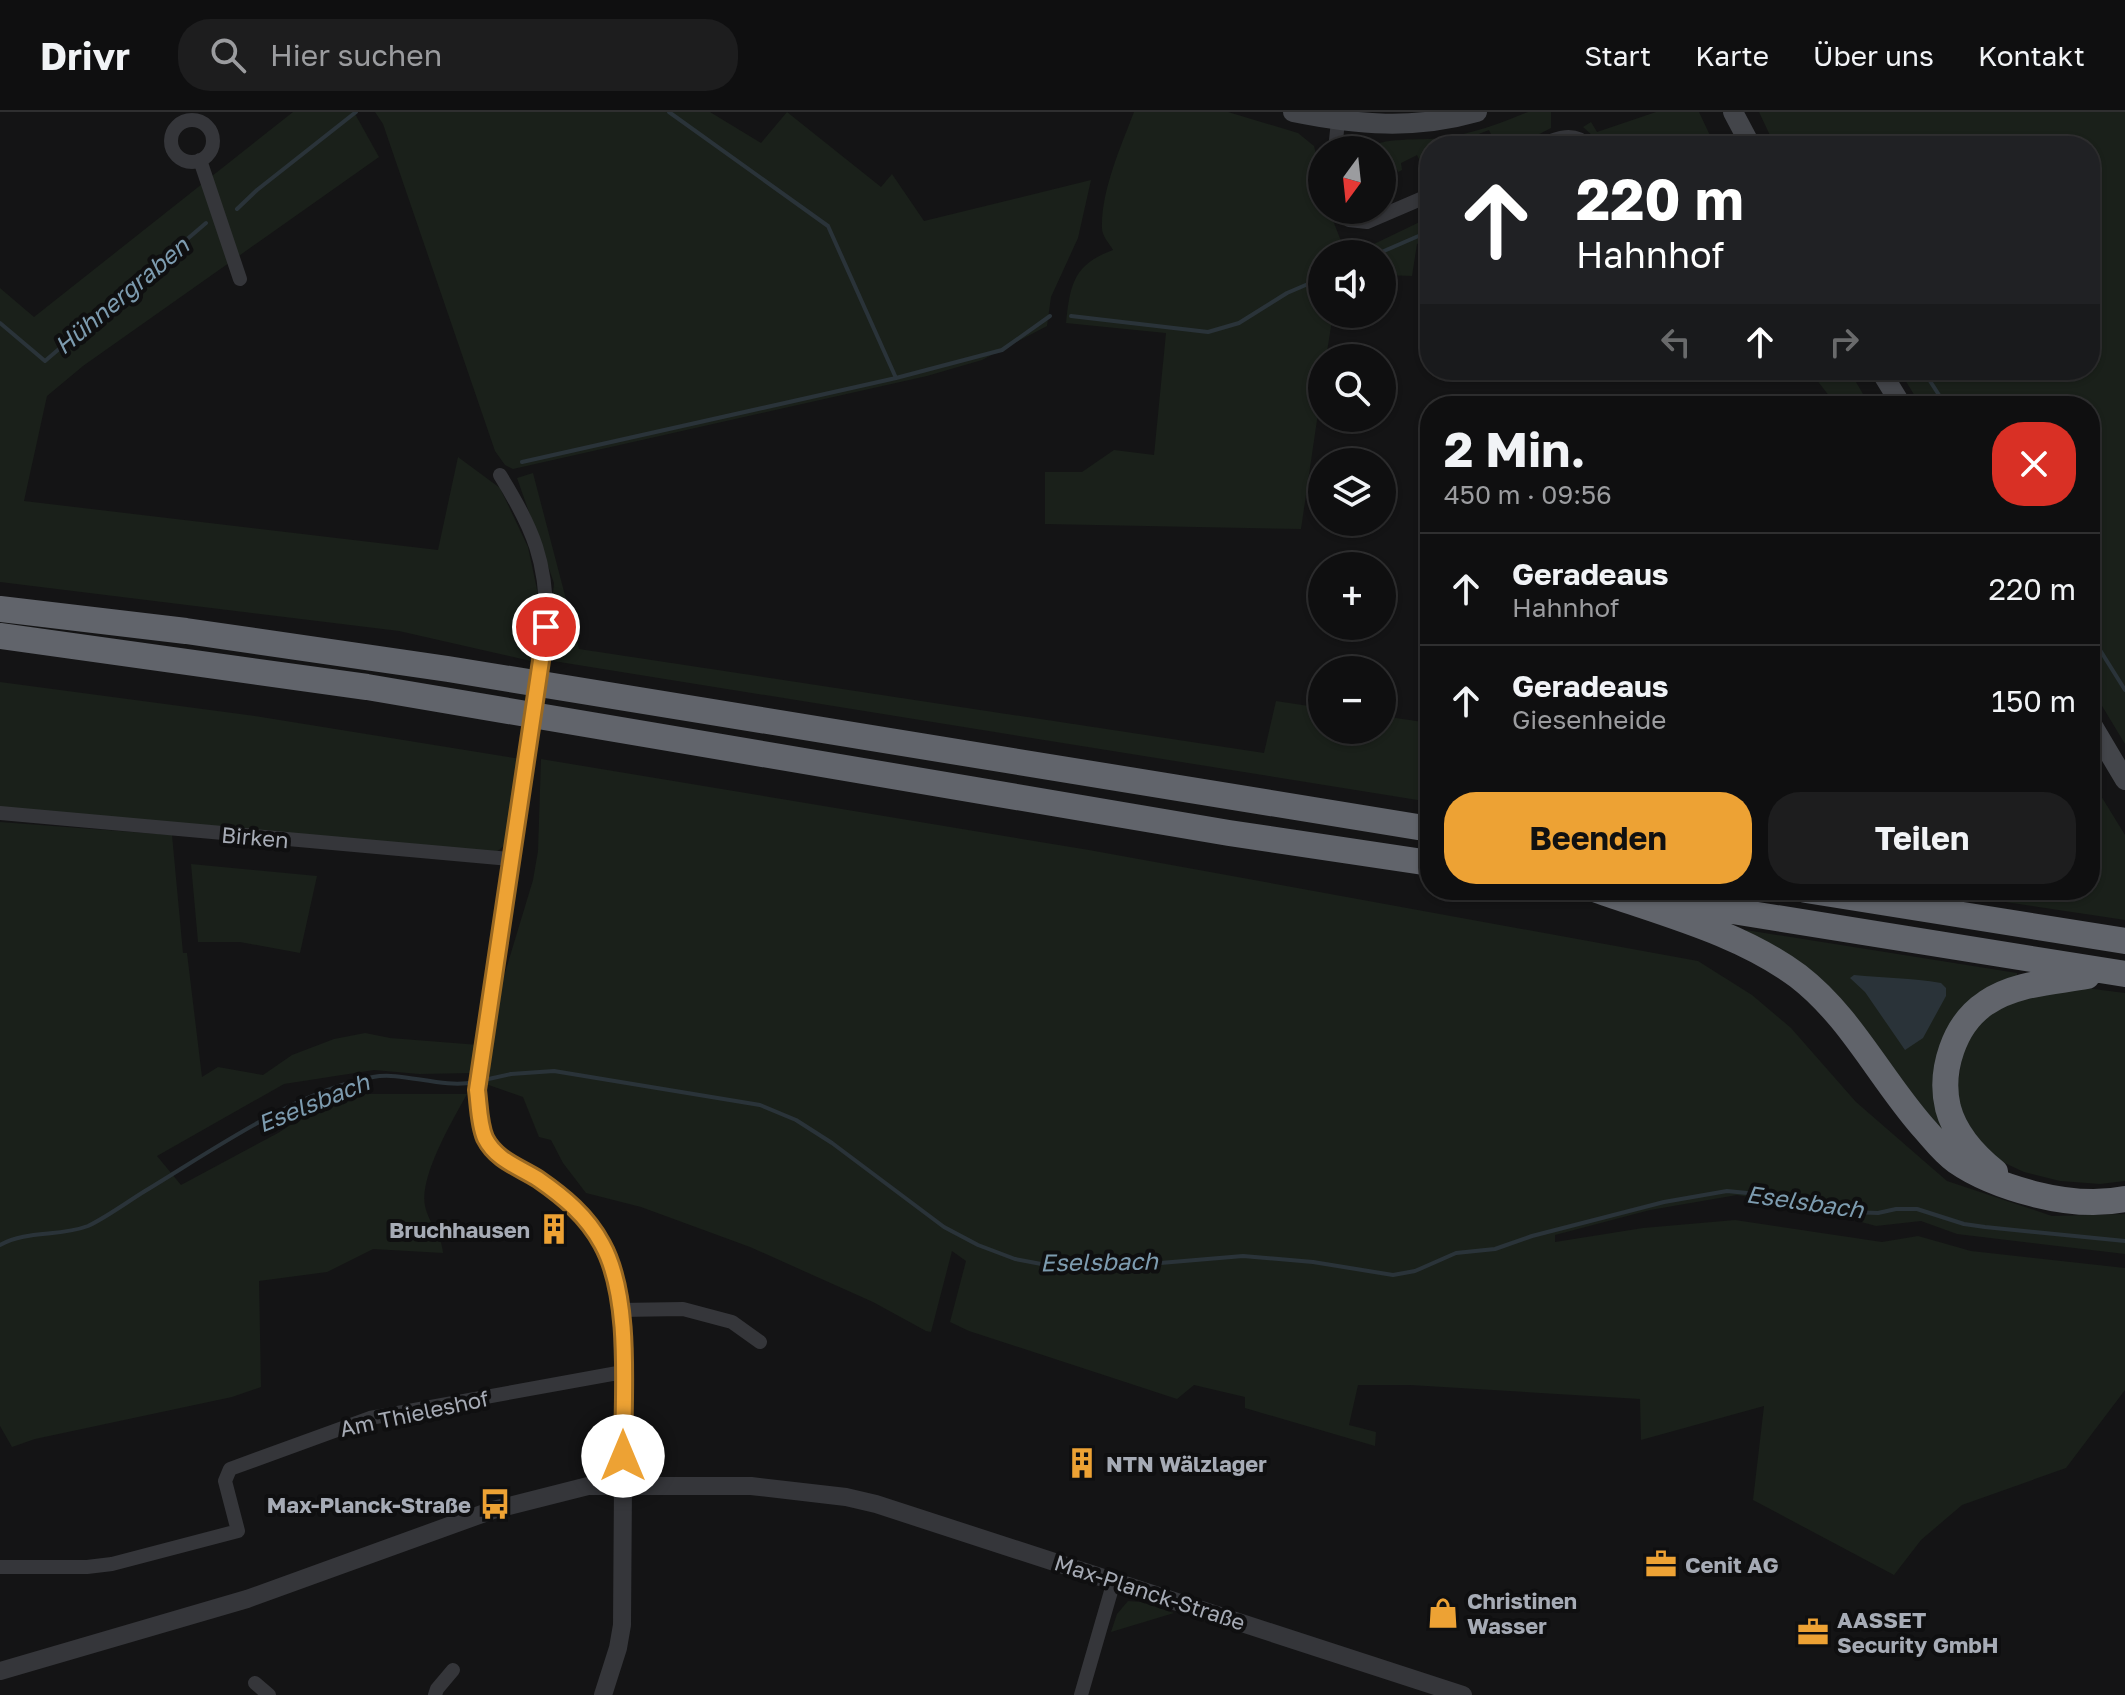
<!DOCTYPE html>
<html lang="de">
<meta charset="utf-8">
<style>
body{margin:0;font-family:"Golos Text",sans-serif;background:#1d1d1e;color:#f1f3f6;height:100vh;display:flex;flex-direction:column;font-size:30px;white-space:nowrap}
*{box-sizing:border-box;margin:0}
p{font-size:26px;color:#9b9c9f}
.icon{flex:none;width:44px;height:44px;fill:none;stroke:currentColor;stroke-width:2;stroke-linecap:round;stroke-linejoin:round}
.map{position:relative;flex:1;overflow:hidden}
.side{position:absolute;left:1420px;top:284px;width:680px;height:504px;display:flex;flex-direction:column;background:#0f0f10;border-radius:32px;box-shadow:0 2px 6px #0004,0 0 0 2px #2f2f30}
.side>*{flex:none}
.banner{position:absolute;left:1420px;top:24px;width:680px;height:244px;border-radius:32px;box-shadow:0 2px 6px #0004,0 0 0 2px #2f2f30;background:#202124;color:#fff;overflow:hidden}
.needle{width:52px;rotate:195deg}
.tools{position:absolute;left:1308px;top:24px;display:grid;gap:16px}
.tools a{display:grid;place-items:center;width:88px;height:88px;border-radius:50%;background:#0f0f10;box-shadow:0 2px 6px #0004,0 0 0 2px #2f2f30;font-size:40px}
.pin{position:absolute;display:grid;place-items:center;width:68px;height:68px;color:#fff;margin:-34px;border:4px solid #fff;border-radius:50%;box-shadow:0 2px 8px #0007}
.me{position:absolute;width:88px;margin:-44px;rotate:0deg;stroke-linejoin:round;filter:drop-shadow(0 0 6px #0008)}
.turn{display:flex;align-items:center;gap:28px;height:168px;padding:0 24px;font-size:36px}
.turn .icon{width:104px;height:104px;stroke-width:2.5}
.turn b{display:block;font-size:56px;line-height:68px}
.lanes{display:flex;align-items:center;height:76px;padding:0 24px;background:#0003;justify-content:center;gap:40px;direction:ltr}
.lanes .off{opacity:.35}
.round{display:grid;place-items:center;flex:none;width:84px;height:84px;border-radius:32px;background:#1d1d1e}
.overview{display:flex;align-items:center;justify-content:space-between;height:136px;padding:0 24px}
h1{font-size:48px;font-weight:700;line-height:60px}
.primary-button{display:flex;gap:16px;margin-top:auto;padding:16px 24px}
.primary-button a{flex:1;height:92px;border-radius:32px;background:#eda234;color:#111;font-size:32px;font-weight:700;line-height:92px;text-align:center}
.primary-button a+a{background:#1d1d1e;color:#f1f3f6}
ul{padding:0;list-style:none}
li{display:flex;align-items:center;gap:24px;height:112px;padding:0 24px;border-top:2px solid #2f2f30}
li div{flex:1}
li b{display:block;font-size:30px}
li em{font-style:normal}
header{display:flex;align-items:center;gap:48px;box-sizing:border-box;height:112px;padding:0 40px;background:#0f0f10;border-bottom:2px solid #2f2f30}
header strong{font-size:38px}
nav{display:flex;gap:44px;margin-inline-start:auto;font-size:28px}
.search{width:560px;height:72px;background:#1d1d1e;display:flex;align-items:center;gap:20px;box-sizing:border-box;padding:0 28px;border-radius:32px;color:#9b9c9f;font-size:30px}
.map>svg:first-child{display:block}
.green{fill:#1a201a}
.water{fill:#2a3339}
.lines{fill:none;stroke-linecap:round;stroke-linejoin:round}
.stream{stroke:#2a3339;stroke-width:4}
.minor{stroke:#35363a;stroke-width:14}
.tertiary{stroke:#35363a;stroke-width:18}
.secondary{stroke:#43454a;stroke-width:20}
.motorway{stroke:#61646b;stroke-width:26}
.route-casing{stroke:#9a6922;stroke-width:20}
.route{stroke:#eda234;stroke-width:14}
.labels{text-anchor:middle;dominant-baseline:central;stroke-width:8;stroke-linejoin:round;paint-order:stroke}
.street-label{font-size:22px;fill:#a6abb5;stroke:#0f0f10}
.poi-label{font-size:22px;font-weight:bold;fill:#a6abb5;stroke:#0f0f10;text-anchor:start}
.water-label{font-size:24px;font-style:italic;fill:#7d9cb0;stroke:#0f0f10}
</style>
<header>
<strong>Drivr</strong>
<div class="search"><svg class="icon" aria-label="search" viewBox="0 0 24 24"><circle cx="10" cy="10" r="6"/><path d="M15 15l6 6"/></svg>Hier suchen</div>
<nav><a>Start</a><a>Karte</a><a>Über uns</a><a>Kontakt</a></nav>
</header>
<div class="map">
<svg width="2125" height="1583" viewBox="0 0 2125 1583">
<rect width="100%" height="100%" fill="#141415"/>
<path class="green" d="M293 0H354L379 45 83 254 47 284 24 389 438 438 458 345 500 376 528 435 542 501 535 550 399 519 0 470V176L34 205Z
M375 0H710L761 31 787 0 881 75 892 62 924 109 1091 68 1078 126 1051 185 1047 214 982 248 927 264 513 357 505 353 495 339 383 12Z
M1134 0H1228L1298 21 1314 34 1322 65V98H1329L1346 142H1322V202H1333L1326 246H1322V274L1301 417 1045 412V360H1082L1114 338 1154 343 1166 221 1066 211C1070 172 1074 152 1113 138 1109 131 1102 124 1102 116 1101 79 1121 34 1134 0Z
M1528 0H1551V16L1516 34H1497L1489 18 1471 25 1473 29 1466 32 1463 26 1445 34H1430V37L1422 41 1426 49 1421 51 1417 43 1401 51 1402 58 1398 60 1395 53 1382 58V38H1362C1385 24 1417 29 1443 26 1472 22 1501 11 1528 0Z
M1656 0H1699L1715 34H1604L1583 15 1591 10 1597 20Z
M1759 0H2125V632L2090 574V294H1921L1899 258H2090V34H1775Z
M1430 105V127L1417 132 1412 164 1385 163 1382 142H1378L1374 132Z
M1809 258H1849L1870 294H1837Z
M533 361 579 537 1264 641 1276 589 1322 596V618H1382V604L1430 611V690L547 548 554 471 517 366Z
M0 570 255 604 521 647 505 733 494 742 0 697Z
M541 647 1089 738 1698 849 1752 883 1791 916 1856 990 1947 1069 2052 1104 2125 1102V1142L1957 1122 1921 1109 1876 1114 1798 1093 1737 1083 1650 1098 1555 1123V1130L1643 1116 1735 1108 1882 1130 1918 1124 1971 1139 2125 1156V1278L2066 1356 1962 1393 1921 1428 1894 1463 1753 1388 1764 1294 1641 1328 1640 1287 1410 1273H1358L1349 1313 1376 1320 1375 1334 1245 1296V1285L1194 1273 1177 1287 969 1219 950 1210 966 1149 952 1139 931 1220 926 1219 873 1190 750 1135 641 1095 586 1081 563 1051 551 1028 539 1025 523 985 483 971 498 884 533 768 538 739Z
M2090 666 2125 723V808L1925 778H2090Z
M0 710 172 723 183 841H187L202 965 218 955 263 963 292 943 334 927 365 921 390 926 479 933 474 961 419 962 374 958 284 972 157 1044 181 1073 278 1021 315 997 366 982H467C453 1008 419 1064 425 1094 429 1112 442 1123 443 1141L373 1137 327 1160 259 1169 261 1275 232 1285 35 1327 12 1335 0 1314Z
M191 752 317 764 300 841 240 830H198Z
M1746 818 2017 861V869L1958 913 1959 1031 1915 999 1745 825Z
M2070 874 2125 881V1069L2100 1072 2060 1069 2024 1060 1996 1047 1978 1033 1956 986 1964 930 1992 897Z
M1128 1489 1141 1490 1174 1501 1111 1520 1117 1502Z"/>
<path class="water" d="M1854 863C1883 866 1912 866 1941 871L1946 876V884L1923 926 1905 938 1865 880 1850 866Z"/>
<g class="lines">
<path class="stream" d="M669 0 828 114 896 266 1002 238 1050 204
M1628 34H1635
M237 97 257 78 356 0
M1377 142 1430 119
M1071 204 1208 220 1239 211 1287 181 1322 166
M0 211 45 249 206 111
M1923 258 1946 294
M522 350 896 266
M2090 522 2125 578
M484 968 511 962 554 959 760 993 796 1008 832 1031 944 1115 978 1133 1015 1147 1052 1154 1113 1155 1243 1144 1313 1150 1393 1163 1415 1159 1456 1141 1495 1137 1532 1124 1664 1090 1727 1079 1797 1086 1825 1096 1851 1100 1878 1101 1896 1097H1917L1964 1112 1985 1115 2125 1129
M0 1133C27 1118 59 1125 88 1114 107 1105 127 1090 145 1079 213 1038 294 980 373 965 402 959 441 977 475 970"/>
<path class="minor" d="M171 29a21 21 0 1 1 42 0a21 21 0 1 1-42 0Z
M1538 34C1555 27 1574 18 1588 34
M1335 38 1338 9
M200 48 240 167
M1340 98 1349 108 1367 110 1430 83
M500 363C533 416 548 451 546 515L477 978C479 993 479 1013 485 1026 495 1046 516 1054 533 1064 583 1095 615 1139 620 1198L623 1373
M0 701 510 747
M620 1198 683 1197 732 1210 760 1230
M0 1455H87L112 1452 238 1419 225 1369 230 1357 370 1306 623 1260
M255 1571 269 1583
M435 1583 437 1577 453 1558
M1081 1583 1114 1469"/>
<path class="tertiary" d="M0 1559 247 1487 493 1398 588 1374H751L846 1385 876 1392 1463 1583
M603 1583 618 1536 622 1513 623 1373"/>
<path class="secondary" d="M1293 0C1357 13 1414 18 1477 0
M1733 0 1751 34
M1880 258 1902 294
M2090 609 2125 668"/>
<path class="motorway" d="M0 497 186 519 448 557 1430 717
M0 524 367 575 1229 721 1430 751
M1597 778C1665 802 1740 821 1798 864 1850 904 1880 966 1922 1014 1933 1026 1943 1040 1956 1049 1979 1065 2007 1075 2034 1082 2062 1089 2096 1093 2125 1087
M1806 778 2125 829
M1658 787 2125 862
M1995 1060C1975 1044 1955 1022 1948 996 1939 959 1954 912 1986 891 2015 871 2054 870 2087 864"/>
</g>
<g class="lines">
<defs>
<path id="route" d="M546 515 477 978C479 993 479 1012 485 1026 496 1048 519 1055 538 1067 564 1085 587 1104 602 1132 632 1186 623 1283 623 1344"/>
</defs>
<use href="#route" class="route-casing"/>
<use href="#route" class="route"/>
</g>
<defs>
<symbol id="building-bare" viewBox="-9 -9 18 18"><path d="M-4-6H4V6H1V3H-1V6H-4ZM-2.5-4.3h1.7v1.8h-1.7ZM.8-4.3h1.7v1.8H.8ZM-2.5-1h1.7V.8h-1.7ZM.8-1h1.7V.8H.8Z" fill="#eda234" stroke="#0f0f10" stroke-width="2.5" paint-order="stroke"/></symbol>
<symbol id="bus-bare" viewBox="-9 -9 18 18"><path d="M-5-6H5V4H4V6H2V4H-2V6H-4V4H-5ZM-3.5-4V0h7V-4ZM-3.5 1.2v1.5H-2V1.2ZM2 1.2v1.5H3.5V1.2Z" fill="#eda234" stroke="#0f0f10" stroke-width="2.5" paint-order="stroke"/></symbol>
<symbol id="office-bare" viewBox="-9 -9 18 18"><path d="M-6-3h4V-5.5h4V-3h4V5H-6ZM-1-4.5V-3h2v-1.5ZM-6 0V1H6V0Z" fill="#eda234" stroke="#0f0f10" stroke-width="2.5" paint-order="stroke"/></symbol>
<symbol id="shop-bare" viewBox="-9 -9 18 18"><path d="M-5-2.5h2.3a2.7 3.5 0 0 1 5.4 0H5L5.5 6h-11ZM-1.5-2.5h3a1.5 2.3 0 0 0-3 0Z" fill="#eda234" stroke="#0f0f10" stroke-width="2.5" paint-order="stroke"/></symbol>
</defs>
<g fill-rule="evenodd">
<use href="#building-bare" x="532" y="1095" width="44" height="44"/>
<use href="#building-bare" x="1060" y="1329" width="44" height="44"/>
<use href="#bus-bare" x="473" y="1370" width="44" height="44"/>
<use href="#office-bare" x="1639" y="1430" width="44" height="44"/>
<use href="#shop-bare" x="1421" y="1479" width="44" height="44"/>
<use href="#office-bare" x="1791" y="1498" width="44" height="44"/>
</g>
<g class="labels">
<g class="street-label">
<text transform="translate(255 725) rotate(5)">Birken</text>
<text transform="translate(414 1301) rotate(-12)">Am Thieleshof</text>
<text transform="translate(1150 1480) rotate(18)">Max-Planck-Straße</text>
</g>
<g class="poi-label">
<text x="530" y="1117" text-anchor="end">Bruchhausen</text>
<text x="1106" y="1351">NTN Wälzlager</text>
<text x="471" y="1392" text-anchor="end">Max-Planck-Straße</text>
<text x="1685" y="1452">Cenit AG</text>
<text x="1467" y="1488">Christinen<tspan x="1467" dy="25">Wasser</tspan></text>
<text x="1837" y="1507">AASSET<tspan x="1837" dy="25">Security GmbH</tspan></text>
</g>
<g class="water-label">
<text transform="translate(121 183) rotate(-40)">Hühnergraben</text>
<text transform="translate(313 990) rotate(-22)">Eselsbach</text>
<text transform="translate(1805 1089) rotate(8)">Eselsbach</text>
<text transform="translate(1099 1149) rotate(-1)">Eselsbach</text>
</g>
</g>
</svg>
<div class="tools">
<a><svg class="needle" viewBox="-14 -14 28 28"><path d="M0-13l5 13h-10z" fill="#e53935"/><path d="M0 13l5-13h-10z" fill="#9b9c9f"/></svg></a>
<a><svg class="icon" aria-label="sound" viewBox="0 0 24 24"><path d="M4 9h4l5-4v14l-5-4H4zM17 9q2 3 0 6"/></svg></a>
<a><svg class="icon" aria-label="search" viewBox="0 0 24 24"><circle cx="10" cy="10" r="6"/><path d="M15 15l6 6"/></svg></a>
<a><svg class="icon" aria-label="layers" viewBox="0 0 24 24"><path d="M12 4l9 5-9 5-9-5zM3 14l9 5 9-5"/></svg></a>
<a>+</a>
<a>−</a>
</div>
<div class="pin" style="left:546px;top:515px;background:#d93025"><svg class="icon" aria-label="arrive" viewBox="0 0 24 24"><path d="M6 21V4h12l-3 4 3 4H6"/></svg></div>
<svg class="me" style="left:623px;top:1344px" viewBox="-20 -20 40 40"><circle r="19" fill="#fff"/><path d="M0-13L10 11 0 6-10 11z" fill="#eda234"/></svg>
<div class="banner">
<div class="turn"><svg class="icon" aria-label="ahead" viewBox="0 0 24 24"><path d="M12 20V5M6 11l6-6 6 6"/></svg><div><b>220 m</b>Hahnhof</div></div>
<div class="lanes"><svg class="icon off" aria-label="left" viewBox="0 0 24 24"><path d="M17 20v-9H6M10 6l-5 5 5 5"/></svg><svg class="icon" aria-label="ahead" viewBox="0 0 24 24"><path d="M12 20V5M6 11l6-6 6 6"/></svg><svg class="icon off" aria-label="right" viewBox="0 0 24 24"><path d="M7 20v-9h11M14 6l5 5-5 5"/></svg></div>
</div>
<section class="side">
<div class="overview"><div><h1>2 Min.</h1><p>450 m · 09:56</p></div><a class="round" style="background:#d93025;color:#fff"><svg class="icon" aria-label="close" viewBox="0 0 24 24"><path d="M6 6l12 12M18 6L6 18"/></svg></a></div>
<ul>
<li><svg class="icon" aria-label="ahead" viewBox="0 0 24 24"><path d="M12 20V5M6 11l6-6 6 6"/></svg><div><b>Geradeaus</b><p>Hahnhof</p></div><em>220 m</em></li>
<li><svg class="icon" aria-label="ahead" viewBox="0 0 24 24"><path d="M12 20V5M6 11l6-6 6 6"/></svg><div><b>Geradeaus</b><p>Giesenheide</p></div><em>150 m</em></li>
</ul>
<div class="primary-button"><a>Beenden</a><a>Teilen</a></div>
</section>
</div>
